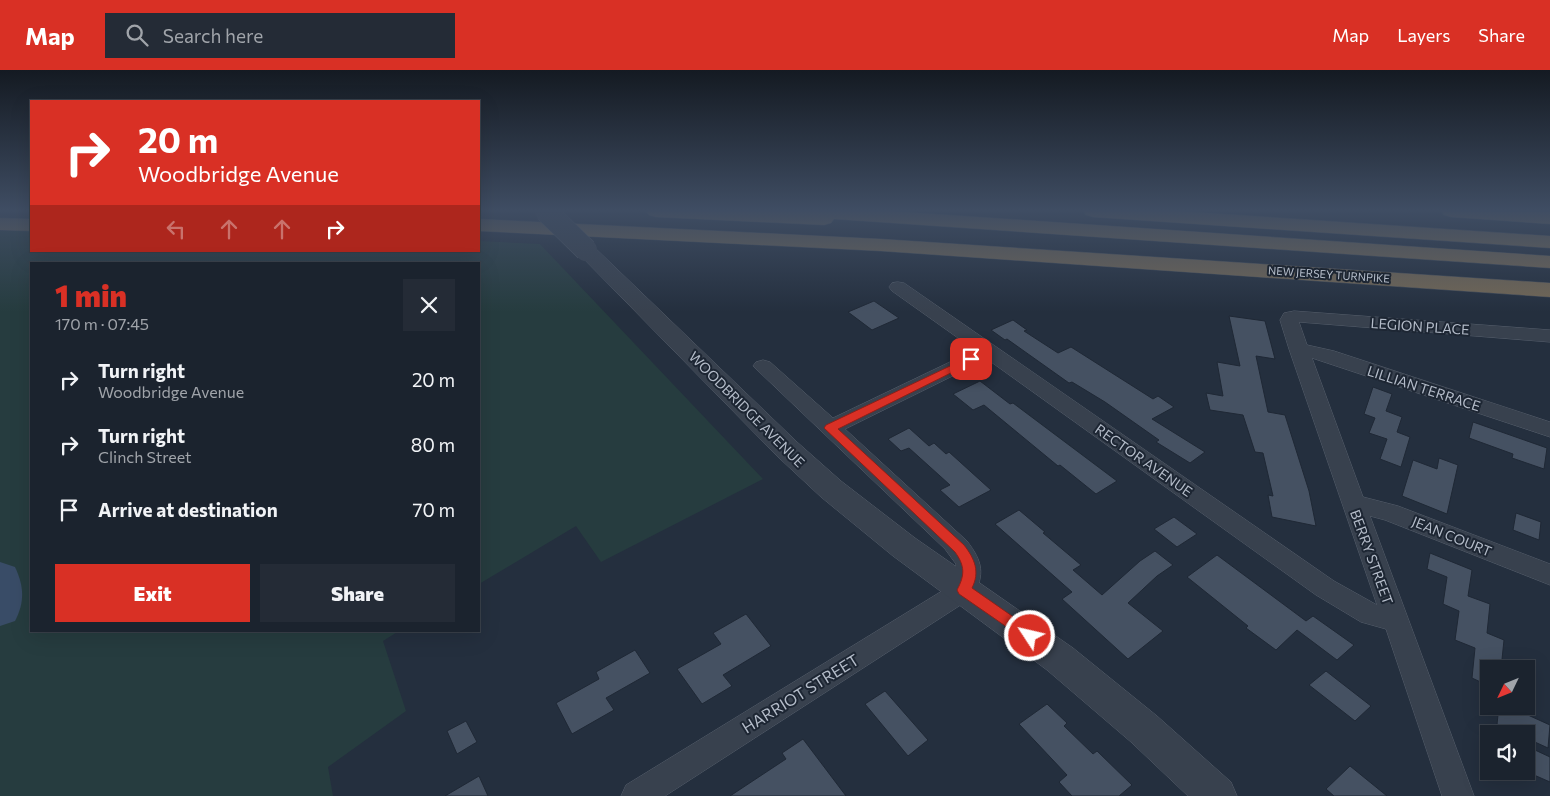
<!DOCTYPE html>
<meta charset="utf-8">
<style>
body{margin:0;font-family:Commissioner,sans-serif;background:#242b36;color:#f1f3f6;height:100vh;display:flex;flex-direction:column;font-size:19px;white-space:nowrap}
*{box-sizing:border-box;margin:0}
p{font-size:16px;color:#a0a4aa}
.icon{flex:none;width:28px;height:28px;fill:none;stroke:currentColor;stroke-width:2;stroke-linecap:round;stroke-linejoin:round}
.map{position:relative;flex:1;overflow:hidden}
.details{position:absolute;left:30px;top:192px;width:450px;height:370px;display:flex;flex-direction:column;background:#1b232e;border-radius:0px;box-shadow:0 5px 20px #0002,0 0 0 1px #39404a}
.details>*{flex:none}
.top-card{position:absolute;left:30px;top:30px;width:450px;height:152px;border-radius:0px;box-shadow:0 5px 20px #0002,0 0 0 1px #39404a;background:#d93025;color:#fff;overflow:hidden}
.needle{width:32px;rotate:227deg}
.tools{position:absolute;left:1480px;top:590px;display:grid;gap:10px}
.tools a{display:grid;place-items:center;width:55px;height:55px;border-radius:0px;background:#1b232e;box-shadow:0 5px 20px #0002,0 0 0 1px #39404a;font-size:25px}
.pin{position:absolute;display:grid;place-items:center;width:42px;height:42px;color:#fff;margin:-21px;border-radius:10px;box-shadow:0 2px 8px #0006}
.me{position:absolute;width:55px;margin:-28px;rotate:305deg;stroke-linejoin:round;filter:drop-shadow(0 0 4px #0008)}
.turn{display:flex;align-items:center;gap:18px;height:105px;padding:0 25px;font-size:22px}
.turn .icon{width:65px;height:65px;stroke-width:2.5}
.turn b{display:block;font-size:35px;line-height:42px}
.lanes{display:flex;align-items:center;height:48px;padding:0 25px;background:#0003;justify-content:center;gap:25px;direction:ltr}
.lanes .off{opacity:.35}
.round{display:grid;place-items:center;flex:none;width:52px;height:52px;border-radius:0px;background:#242b36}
.summary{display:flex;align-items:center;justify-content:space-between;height:85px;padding:0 25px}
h1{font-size:30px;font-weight:800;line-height:38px;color:#d93025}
.cta{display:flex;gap:10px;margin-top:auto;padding:10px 25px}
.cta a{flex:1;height:58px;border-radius:0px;background:#d93025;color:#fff;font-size:20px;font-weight:800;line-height:58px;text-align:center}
.cta a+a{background:#242b36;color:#f1f3f6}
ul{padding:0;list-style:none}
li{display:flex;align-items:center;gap:15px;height:65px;padding:0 25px}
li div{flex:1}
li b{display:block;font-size:19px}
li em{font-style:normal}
header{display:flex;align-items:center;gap:30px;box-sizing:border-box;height:70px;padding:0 25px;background:#d93025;color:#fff}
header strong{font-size:24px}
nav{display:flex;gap:28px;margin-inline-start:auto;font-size:18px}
.search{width:350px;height:45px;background:#242b36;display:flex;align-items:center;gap:12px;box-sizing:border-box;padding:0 18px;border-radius:0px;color:#a0a4aa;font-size:19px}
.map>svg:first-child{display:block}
.green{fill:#263c3f}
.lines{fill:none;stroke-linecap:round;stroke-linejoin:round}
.river{fill:#394c67;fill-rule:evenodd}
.building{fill:#455162;stroke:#1f2835}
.minor-casing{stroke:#565f6c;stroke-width:1}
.tertiary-casing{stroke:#565f6c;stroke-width:1}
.motorway-casing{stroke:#434c59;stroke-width:1}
.minor{fill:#38414e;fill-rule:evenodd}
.tertiary{fill:#38414e;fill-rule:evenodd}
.motorway{fill:#746855;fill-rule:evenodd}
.tertiary-bridge-casing{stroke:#565f6c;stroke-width:23;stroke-linecap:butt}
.tertiary-bridge{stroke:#38414e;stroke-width:22}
.route{fill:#d93025;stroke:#8d1f18}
.labels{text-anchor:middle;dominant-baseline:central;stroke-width:4;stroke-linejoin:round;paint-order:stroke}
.far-street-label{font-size:11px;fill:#b4bcc9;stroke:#1d2633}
.street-label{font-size:14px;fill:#b4bcc9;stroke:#1d2633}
.near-street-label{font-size:16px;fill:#b4bcc9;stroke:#1d2633}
</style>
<header>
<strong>Map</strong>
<div class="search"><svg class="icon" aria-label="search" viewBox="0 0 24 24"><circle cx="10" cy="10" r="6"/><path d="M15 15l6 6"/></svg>Search here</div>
<nav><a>Map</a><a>Layers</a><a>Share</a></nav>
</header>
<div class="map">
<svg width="1550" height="726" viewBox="0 0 1550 726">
<rect width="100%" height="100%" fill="#242f3e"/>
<path class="green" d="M0 161H31V181H479V171L540 174 763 409 601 492 576 456 479 514V194H31V561H399L383 571 406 641 328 697 333 726H0Z"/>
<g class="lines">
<path class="river" d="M0 492 15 497C24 516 25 532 15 551L0 556Z"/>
</g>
<path class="building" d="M874 231 899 248 872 260 848 242Z
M1229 246 1265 251 1275 289 1256 286 1268 342 1285 345 1309 421 1316 456 1272 447 1268 425 1273 426 1263 383 1255 382 1243 345 1210 340 1206 323 1223 326 1217 292 1240 296Z
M1013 250 1027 260 1024 261 1058 283 1071 277 1153 329 1158 326 1174 337 1152 349 1205 382 1190 393 1156 372 1159 370 1105 332 1072 312 1069 313 1007 269 1005 270 991 260Z
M980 311 1010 334 1013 333 1117 411 1096 424 1060 395 1058 396 984 335 973 340 953 324Z
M1373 317 1392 324 1386 341 1402 347 1397 362 1410 367 1401 397 1380 389 1387 369 1369 363 1375 348 1364 344Z
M1473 352 1547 378 1544 399 1512 388 1513 384 1469 368Z
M909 358 929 376 934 373 946 384 949 382 991 420 959 437 940 420 950 415 909 378 901 381 888 369Z
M1439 388 1458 395 1447 444 1402 426 1413 390 1437 399Z
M1019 440 1045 462 1043 463 1081 495 1073 500 1102 525 1140 491 1155 481 1173 495 1157 506 1128 533 1163 561 1128 589 1062 529 1072 522 995 454Z
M1516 443 1541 452 1539 470 1513 460Z
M1174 447 1197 464 1177 477 1154 459Z
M1430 483 1472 500 1468 526 1490 534 1487 563 1504 570 1501 599H1489V616L1472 608 1475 578 1455 570 1459 541 1443 534 1447 507 1427 499Z
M1217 485 1306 551 1313 546 1354 575 1337 590 1297 560 1276 580 1246 558 1248 556 1187 507Z
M746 544 771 576 723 605 732 616 702 634 677 599 721 574 713 563Z
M635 580 650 603 606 628 614 640 572 664 556 633 599 609 596 602Z
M1326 601 1371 636 1355 651 1309 615Z
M885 621 928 670 908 686 865 634Z
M1047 634 1067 653 1064 656 1093 684 1097 681 1132 715 1119 726H1072L1059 712 1067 705 1019 654Z
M1499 636H1508L1550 655 1548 678 1526 668V664H1517L1497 654Z
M466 651 477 672 457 684 447 661Z
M803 669 846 726H730L786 689 782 683Z
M1535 680 1550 687V712L1534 705Z
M1350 696 1387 726H1334L1326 719Z
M479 706 488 726H445Z"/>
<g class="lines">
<defs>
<path id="minor" d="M898 212 904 213 1334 511 1377 535 1289 279 1280 250 1284 243 1294 241 1550 260V272L1299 252 1307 275 1334 281 1550 352V367L1312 288 1363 427 1398 436 1550 494V515L1385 450 1370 446 1474 726H1442L1386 559 1361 552 1316 525 987 289 845 359 967 471C983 492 985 504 973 527L665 726H621L626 715 955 513 956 494 945 479 753 296 756 292 763 290 770 292 833 348 975 280 892 221 889 217 892 213Z"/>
<path id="tertiary" d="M586 174 593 176 797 372 841 411 915 468 1073 578 1157 646 1231 712 1237 726H1188L1131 672 1047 600 893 486 821 427 777 386 579 184 575 180 579 176Z"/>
<path id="motorway" d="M646 141H891L1550 186V198L834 149 831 153 824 155 656 147 649 145Z
M1083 141H1179L1550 166V178L1093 147 1086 145Z
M1441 141 1550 142V154L1451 147 1444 145Z
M0 148 31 149V161L0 160Z
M479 149 881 169 1550 213V227L881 181 479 161Z"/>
</defs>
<use href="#minor" class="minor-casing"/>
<use href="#tertiary" class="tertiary-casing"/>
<use href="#motorway" class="motorway-casing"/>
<use href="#minor" class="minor"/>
<use href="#tertiary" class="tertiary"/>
<use href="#motorway" class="motorway"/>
<defs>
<path id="tertiary-bridge" d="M546 141 586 180"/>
</defs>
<use href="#tertiary-bridge" class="tertiary-bridge-casing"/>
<use href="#tertiary-bridge" class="tertiary-bridge"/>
</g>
<linearGradient id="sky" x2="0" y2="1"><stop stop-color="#141a22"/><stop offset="0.58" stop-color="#3f4d63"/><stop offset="1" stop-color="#3f4d63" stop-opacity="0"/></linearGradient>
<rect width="1550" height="242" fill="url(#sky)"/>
<path class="route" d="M971 286 975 287 976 289 975 291 838 359 964 475C975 489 980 502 972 518L1035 562 1038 566 1035 571 1030 573 959 524 957 520C965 505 965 496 955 482L824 358 826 355Z"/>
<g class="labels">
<g class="far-street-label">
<text transform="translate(1329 204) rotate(4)">NEW JERSEY TURNPIKE</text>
</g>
<g class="street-label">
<text transform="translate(1420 256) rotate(4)">LEGION PLACE</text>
<text transform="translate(1424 318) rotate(18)">LILLIAN TERRACE</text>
<text transform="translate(747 339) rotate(45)">WOODBRIDGE AVENUE</text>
<text transform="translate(1144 390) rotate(35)">RECTOR AVENUE</text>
<text transform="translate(1452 466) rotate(22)">JEAN COURT</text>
<text transform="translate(1372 487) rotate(70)">BERRY STREET</text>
</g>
<g class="near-street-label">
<text transform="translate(800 623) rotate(-32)">HARRIOT STREET</text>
</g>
</g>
</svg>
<div class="tools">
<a><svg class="needle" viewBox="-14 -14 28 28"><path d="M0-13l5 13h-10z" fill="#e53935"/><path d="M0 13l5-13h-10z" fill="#a0a4aa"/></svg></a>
<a><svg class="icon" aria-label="sound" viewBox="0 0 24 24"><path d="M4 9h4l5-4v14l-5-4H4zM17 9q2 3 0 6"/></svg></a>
</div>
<div class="pin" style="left:971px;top:289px;background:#d93025"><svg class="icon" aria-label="arrive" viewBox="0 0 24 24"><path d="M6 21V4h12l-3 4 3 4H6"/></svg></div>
<svg class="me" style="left:1030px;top:566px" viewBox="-20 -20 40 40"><circle r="17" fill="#d93025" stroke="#fff" stroke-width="3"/><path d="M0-11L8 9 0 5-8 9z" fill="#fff"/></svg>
<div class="top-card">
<div class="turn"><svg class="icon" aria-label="right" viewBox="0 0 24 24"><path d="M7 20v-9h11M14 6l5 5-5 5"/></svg><div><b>20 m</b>Woodbridge Avenue</div></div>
<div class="lanes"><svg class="icon off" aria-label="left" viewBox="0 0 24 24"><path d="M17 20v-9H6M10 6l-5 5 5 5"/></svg><svg class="icon off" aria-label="ahead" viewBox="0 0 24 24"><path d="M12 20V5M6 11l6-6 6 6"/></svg><svg class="icon off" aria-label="ahead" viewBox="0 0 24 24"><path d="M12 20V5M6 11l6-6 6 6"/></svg><svg class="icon" aria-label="right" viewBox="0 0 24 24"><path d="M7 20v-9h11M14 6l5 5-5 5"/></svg></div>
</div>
<section class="details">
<div class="summary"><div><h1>1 min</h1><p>170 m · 07:45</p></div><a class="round"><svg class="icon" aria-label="close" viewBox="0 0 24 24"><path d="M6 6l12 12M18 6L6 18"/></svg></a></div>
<ul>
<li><svg class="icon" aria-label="right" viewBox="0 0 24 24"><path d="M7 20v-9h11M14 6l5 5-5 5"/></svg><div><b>Turn right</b><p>Woodbridge Avenue</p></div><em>20 m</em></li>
<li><svg class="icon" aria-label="right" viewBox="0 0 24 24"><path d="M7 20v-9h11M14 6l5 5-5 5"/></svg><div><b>Turn right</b><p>Clinch Street</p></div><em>80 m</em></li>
<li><svg class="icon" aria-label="arrive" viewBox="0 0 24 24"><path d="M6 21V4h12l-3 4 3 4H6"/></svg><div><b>Arrive at destination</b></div><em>70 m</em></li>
</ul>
<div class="cta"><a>Exit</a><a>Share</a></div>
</section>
</div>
